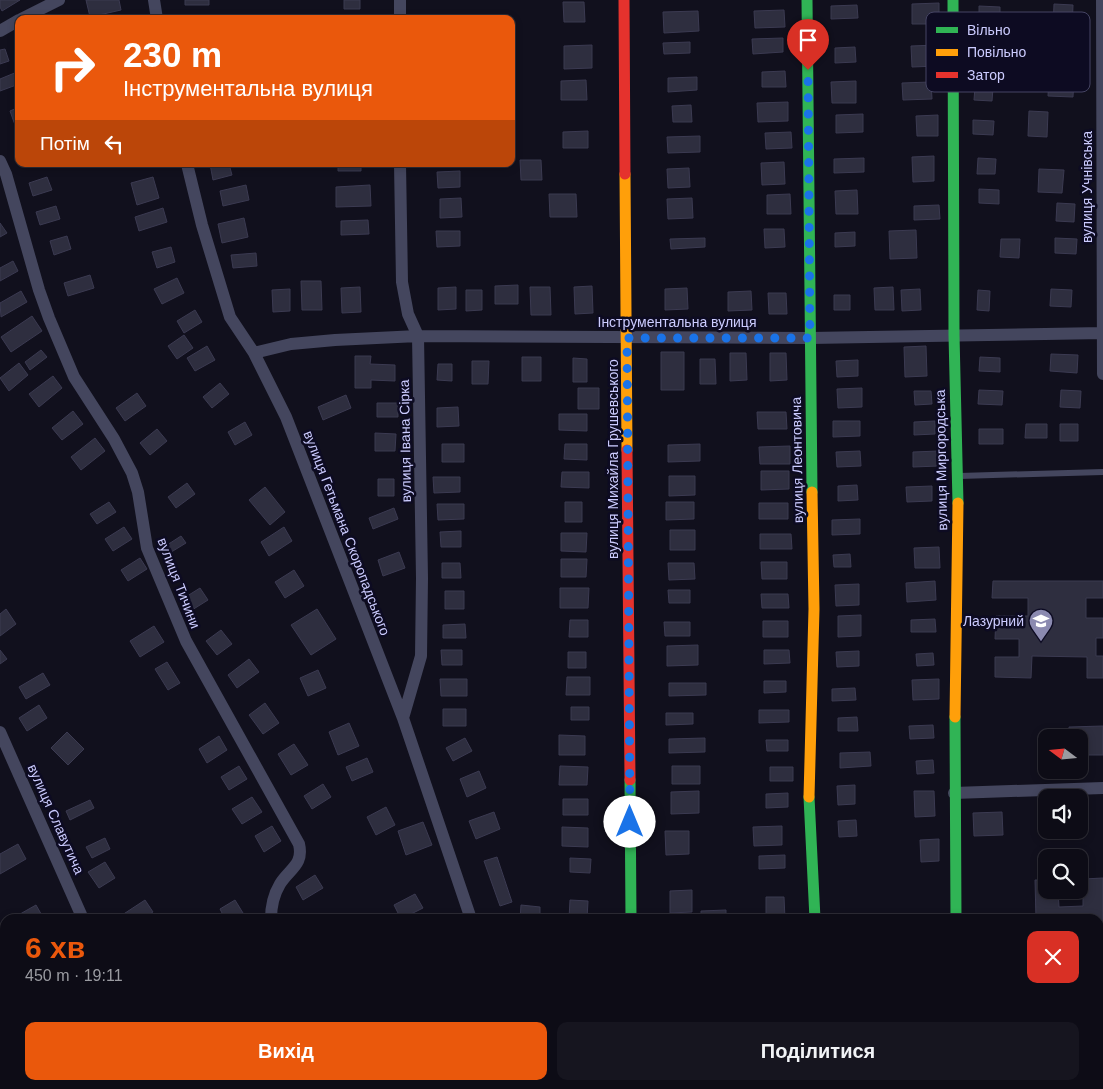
<!DOCTYPE html>
<html lang="uk">
<meta charset="utf-8">
<style>
body{margin:0;font-family:Arial,sans-serif;background:#16151f;color:#f1f3f6;height:100vh;display:flex;flex-direction:column;font-size:19px;white-space:nowrap}
*{box-sizing:border-box;margin:0}
p{font-size:16px;color:#9a9ba1}
.icon{flex:none;width:28px;height:28px;fill:none;stroke:currentColor;stroke-width:2;stroke-linecap:round;stroke-linejoin:round}
.map{position:relative;flex:1;overflow:hidden}
.side{position:absolute;left:0px;top:914px;width:1104px;height:176px;display:flex;flex-direction:column;background:#0d0c16;border-radius:15px 15px 0 0;box-shadow:0 2px 8px #0003,0 0 0 1px #2d2c35}
.side>*{flex:none}
.hud{position:absolute;left:15px;top:15px;width:500px;height:152px;border-radius:10px;box-shadow:0 2px 8px #0003,0 0 0 1px #2d2c35;background:#ea580c;color:#fff;overflow:hidden}
.needle{width:32px;rotate:286deg}
.buttons{position:absolute;left:1038px;top:729px;display:grid;gap:10px}
.buttons a{display:grid;place-items:center;width:50px;height:50px;border-radius:10px;background:#0d0c16;box-shadow:0 2px 8px #0003,0 0 0 1px #2d2c35;font-size:25px}
.pin{position:absolute;display:grid;place-items:center;width:42px;height:42px;color:#fff;margin:-51px -21px;border-radius:50% 50% 50% 0;rotate:-45deg;box-shadow:0 0 5px #0007}
.pin .icon{rotate:45deg}
.me{position:absolute;width:55px;margin:-28px;rotate:0deg;stroke-linejoin:round;filter:drop-shadow(0 0 4px #0008)}
.turn{display:flex;align-items:center;gap:18px;height:105px;padding:0 25px;font-size:22px}
.turn .icon{width:65px;height:65px;stroke-width:2.5}
.turn b{display:block;font-size:35px;line-height:42px}
.then{display:flex;align-items:center;height:48px;padding:0 25px;background:#0003;gap:10px;font-size:19px}
.round{display:grid;place-items:center;flex:none;width:52px;height:52px;border-radius:10px;background:#16151f}
.head{display:flex;align-items:center;justify-content:space-between;height:85px;padding:0 25px}
h1{font-size:30px;font-weight:700;line-height:38px;color:#ea580c}
.button{display:flex;gap:10px;margin-top:auto;padding:10px 25px}
.button a{flex:1;height:58px;border-radius:10px;background:#ea580c;color:#fff;font-size:20px;font-weight:700;line-height:58px;text-align:center}
.button a+a{background:#16151f;color:#f1f3f6}
.map>svg:first-child{display:block}
.building{fill:#2e2e3f;stroke:#3b3a51}
.lines{fill:none;stroke-linecap:round;stroke-linejoin:round}
.lane{stroke:#44465e;stroke-width:6}
.street{stroke:#44465e;stroke-width:12}
.fast{stroke:#30b455;stroke-width:11}
.slow{stroke:#ff9f0a;stroke-width:11}
.jam{stroke:#e5322d;stroke-width:11}
.route{stroke:#1a73e8;stroke-width:9;stroke-dasharray:0 16.2}
.labels{text-anchor:middle;dominant-baseline:central;stroke-width:5;stroke-linejoin:round;paint-order:stroke}
.street-label{font-size:14px;fill:#ccf;stroke:#0d0b22}
.poi-label{font-size:14px;fill:#ccf;stroke:#0d0b22;text-anchor:end}
.key{fill:#0d0b22;stroke:#464564;stroke-width:1}
.key-label{font-size:14px;fill:#ccf}
</style>
<div class="map">
<svg width="1103" height="1089" viewBox="0 0 1103 1089">
<rect width="100%" height="100%" fill="#11101d"/>
<path class="building" d="M0 0H20L2 11 0 7Z
M86 0H119L121 10 90 17Z
M185 0H209V5H185Z
M344 0H360V9H344Z
M563 2H584L585 22H564Z
M939 3V24H912V4Z
M1054 4 1073 5 1072 29H1053Z
M857 5 858 18 831 19V6Z
M979 6 1000 7V23H979Z
M784 10 785 27 755 28 754 11Z
M698 11 699 31 664 33 663 12Z
M248 15H262V19H248Z
M783 38V52L753 54 752 39Z
M690 42V53L664 54 663 43Z
M592 45V68L564 69V46Z
M937 45 938 66 912 67 911 46Z
M855 47 856 62 835 63V48Z
M5 49 9 61 0 64V50Z
M785 71 786 87H762V72Z
M17 72 19 84 0 91V79Z
M1049 76 1074 77 1073 97 1048 96Z
M697 77V90L668 92V78Z
M586 80 587 100H561V81Z
M856 81V103H832L831 82Z
M931 82 932 99 903 100 902 83Z
M975 87 993 88 992 101 974 100Z
M788 102V121L758 122 757 103Z
M691 105 692 122H673L672 106Z
M19 107V123L15 125 10 111Z
M1029 111 1048 112 1047 137 1028 136Z
M863 114V132L836 133V115Z
M938 115V136H917L916 116Z
M973 120 994 121 993 135 973 134Z
M588 131V148H563V132Z
M791 132 792 148 766 149 765 133Z
M700 136V152L668 153 667 137Z
M934 156V181L913 182 912 157Z
M864 158V172L834 173V159Z
M978 158 996 159 995 174H977Z
M520 160H541L542 180H521Z
M784 162 785 184 762 185 761 163Z
M210 164H229L232 175 213 180Z
M338 164H361V171H338Z
M689 168 690 187 668 188 667 169Z
M1039 169 1064 170 1062 193 1038 192Z
M460 171V187L438 188 437 172Z
M47 177 52 190 33 196 29 183Z
M153 177 159 198 137 205 131 183Z
M246 185 249 200 223 206 220 191Z
M370 185 371 206 336 207V187Z
M979 189 999 190V204L979 203Z
M857 190 858 214H836L835 191Z
M549 194H576L577 217H550Z
M790 194 791 214H767V195Z
M461 198 462 217 440 218V199Z
M692 198 693 218 668 219 667 199Z
M1057 203 1075 204 1074 222 1056 221Z
M939 205 940 219 914 220V206Z
M56 206 60 219 40 225 36 212Z
M163 208 167 222 139 231 135 217Z
M244 218 248 237 222 243 218 224Z
M368 220 369 234 341 235V221Z
M0 223 7 233 0 237Z
M764 229H784L785 247 765 248Z
M916 230 917 258 890 259 889 231Z
M436 231H460V246L437 247Z
M855 232V246L835 247V233Z
M67 236 71 249 54 255 50 241Z
M705 238V247L671 249 670 239Z
M1055 238 1077 239 1076 254 1055 253Z
M1001 239H1020L1019 258 1000 257Z
M171 247 175 262 157 268 152 252Z
M256 253 257 266 233 268 231 255Z
M13 261 18 271 0 281V268Z
M90 275 94 288 68 296 64 283Z
M177 278 184 293 162 304 154 289Z
M301 281H321L322 310H302Z
M518 285V304H495V286Z
M592 286 593 313 575 314 574 287Z
M360 287 361 312 342 313 341 288Z
M456 287V309L438 310V288Z
M530 287H550L551 315H531Z
M893 287 894 310H875L874 288Z
M687 288 688 309 665 310V289Z
M290 289V311L273 312 272 290Z
M920 289 921 310 902 311 901 290Z
M1051 289 1072 290 1071 307 1050 306Z
M466 290H482V310L466 311Z
M978 290 990 291 989 311 977 310Z
M21 291 27 302 1 317 0 303Z
M751 291 752 310 728 311V292Z
M768 293H786L787 314H769Z
M834 295H850V310H834Z
M195 310 202 322 184 333 177 321Z
M32 316 42 331 11 352 1 337Z
M184 335 193 348 177 359 168 346Z
M207 346 215 360 195 371 187 358Z
M926 346 927 376 905 377 904 347Z
M41 350 47 357 30 370 25 362Z
M661 352H684V390H661Z
M730 353H746L747 380 730 381Z
M770 353H786L787 380 770 381Z
M1051 354 1078 355 1077 373 1050 371Z
M355 356H371L370 364 395 365V381L371 380V388H355Z
M522 357H541V381H522Z
M980 357 1000 358V372L979 371Z
M573 358 587 359V382H573Z
M700 359H715L716 384H700Z
M858 360V376L837 377 836 361Z
M472 361H489L488 384H472Z
M19 363 28 375 9 391 0 378Z
M438 364H452V381L437 380Z
M53 376 62 388 39 407 29 394Z
M220 383 229 394 212 408 203 397Z
M578 388H599V409H578Z
M862 388V407L838 408 837 389Z
M979 390 1003 391 1002 405 978 404Z
M1061 390 1081 391 1080 408 1060 407Z
M914 391H931L932 404 915 405Z
M137 393 146 406 125 421 116 408Z
M346 395 351 408 323 420 318 407Z
M377 403H398V417H377Z
M458 407 459 426 437 427V408Z
M73 411 83 424 62 440 52 428Z
M757 412H786L787 429H758Z
M559 414H587V431L559 430Z
M833 421H860V436L833 437Z
M935 421V434L914 435V422Z
M245 422 252 435 235 445 228 432Z
M1026 424H1047V438H1025Z
M1060 424H1078V441H1060Z
M157 429 167 441 150 455 140 443Z
M979 429H1003V444H979Z
M375 433 396 434 395 451H375Z
M95 438 105 451 81 470 71 457Z
M442 444H464V462H442Z
M565 444H587V460L564 459Z
M700 444V461L668 462V445Z
M790 446V464H760L759 447Z
M860 451 861 466 837 467 836 452Z
M939 451V466L913 467V452Z
M761 471H789V489L761 490Z
M562 472H589V488L561 487Z
M669 476H695V495L669 496Z
M433 477H460V492L434 493Z
M378 479H394V496H378Z
M187 483 195 494 176 508 168 497Z
M857 485 858 500 838 501V486Z
M932 486V501L907 502 906 487Z
M265 487 285 512 270 525 249 500Z
M109 502 116 512 97 524 90 514Z
M565 502H582V522H565Z
M666 502H694V519L666 520Z
M759 503H788V519H759Z
M437 504H464V519L438 520Z
M394 508 398 519 373 529 369 518Z
M860 519V534L832 535V520Z
M124 527 132 539 113 551 105 539Z
M284 527 292 541 269 556 261 542Z
M670 530H695V550H670Z
M461 531V547H441L440 532Z
M561 533H587L586 552 561 551Z
M760 534H791L792 549H760Z
M181 536 186 543 168 554 164 547Z
M939 547 940 568H915L914 548Z
M399 552 405 568 383 576 378 560Z
M850 554 851 567H834L833 555Z
M140 558 147 569 128 581 121 570Z
M561 559H587L586 577H561Z
M761 562H787V579H762Z
M442 563H460L461 578H442Z
M668 563H694L695 579 669 580Z
M294 570 304 586 285 598 275 582Z
M935 581 936 600 907 602 906 583Z
M993 581H1103V598H1086V618H1103V638H1096V656H1103V678H1087V657L1032 656 1031 678 995 677V657H1019V639H995L996 616H1028V598H992Z
M859 584V605L836 606 835 585Z
M200 588 208 600 192 610 184 598Z
M560 588H589L588 608H560Z
M668 590H690V603H669Z
M445 591H464V609H445Z
M761 594H788L789 608H762Z
M6 609 16 624 0 636V614Z
M317 609 336 639 311 655 291 625Z
M861 615V636L838 637V616Z
M935 619 936 632H911V620Z
M570 620H588V637H569Z
M763 621H788V637H763Z
M664 622H690V636H665Z
M465 624 466 638H443V625Z
M154 626 164 642 140 657 130 641Z
M221 630 232 644 217 655 206 641Z
M698 645V665L667 666V646Z
M0 650 7 659 0 664Z
M441 650H462V665H442Z
M764 650H789L790 663 764 664Z
M859 651V666L837 667 836 652Z
M568 652H586V668H568Z
M933 653 934 665 917 666 916 654Z
M249 659 259 672 237 688 228 675Z
M167 662 180 683 168 690 155 669Z
M318 670 326 688 308 696 300 678Z
M43 673 50 685 26 699 19 687Z
M567 677H590V695H566Z
M440 679H467V696H441Z
M939 679V699L913 700 912 680Z
M764 681H786V692L764 693Z
M669 683H706V695L669 696Z
M855 688 856 700 832 701V689Z
M265 703 279 723 263 734 249 715Z
M39 705 47 718 27 731 19 718Z
M571 707H589V720H571Z
M443 709H466V726H443Z
M759 710H789V722L759 723Z
M666 713H693V724L666 725Z
M857 717 858 731H838V718Z
M349 723 359 746 338 755 329 732Z
M933 725 934 738 910 739 909 726Z
M1103 726V755H1079V738H1069V727Z
M67 732 84 749 68 765 51 748Z
M559 735 585 736V755H559Z
M219 736 227 750 207 763 199 749Z
M465 738 472 751 453 761 446 748Z
M705 738V752L669 753V739Z
M766 740H788V751H767Z
M294 744 308 765 291 775 278 754Z
M870 752 871 766 840 768V753Z
M367 758 373 772 352 781 346 767Z
M933 760 934 773 917 774 916 761Z
M239 766 247 779 229 790 221 777Z
M560 766 588 767 587 785H559Z
M672 766H700V784H672Z
M770 767H793V781H770Z
M479 771 486 788 467 797 460 779Z
M323 784 331 797 312 809 304 796Z
M855 785V804L838 805 837 786Z
M699 791V813L671 814V792Z
M914 791H934L935 816 915 817Z
M788 793V807L766 808V794Z
M252 797 262 812 242 824 232 809Z
M563 799H588V815H563Z
M90 800 94 808 70 820 66 811Z
M386 807 395 825 376 835 367 817Z
M494 812 500 829 476 839 469 821Z
M1002 812 1003 835 974 836 973 813Z
M856 820 857 836 839 837 838 821Z
M423 822 432 845 406 855 398 831Z
M272 826 281 841 264 852 255 836Z
M782 826V845L754 846 753 827Z
M562 827 588 828V847L562 846Z
M665 831H689V854L666 855Z
M105 838 110 849 92 858 86 847Z
M939 839V861L921 862 920 840Z
M18 844 26 859 0 874V854Z
M785 855V868L759 869V856Z
M497 857 512 902 500 906 484 861Z
M570 858 591 859 590 873 570 872Z
M105 862 115 878 99 888 88 872Z
M315 875 323 888 303 900 296 887Z
M1103 878V942H1099V919H1036L1035 880H1046V890H1058L1059 907 1083 906V879Z
M692 890V912L670 913V891Z
M415 894 423 908 401 919 394 905Z
M766 897H784L785 919H766Z
M145 900 153 912 148 915 151 919H120L119 917Z
M235 900 243 913 233 919H225L220 909Z
M570 900 588 901 587 919H569Z
M36 905 44 919H13V918Z
M521 905 540 907V919H520Z
M726 910V919H701V911Z"/>
<g class="lines">
<path class="lane" d="M959 476 1103 472"/>
<path class="street" d="M154 0 157 19
M400 0V19
M1102 0 1103 374
M21 19 59 0
M0 31 19 20
M0 161 6 174 39 290 49 318 74 377 114 439 132 473 138 492 147 548 186 641 299 844C304 865 289 869 280 884 274 894 271 907 271 919
M187 164 202 225 230 317 254 353 286 417 403 718 471 919
M400 164 402 282 408 314 418 336 422 578 421 656 403 718
M254 353 291 344 335 340 418 336 810 338 1103 333
M0 732 83 919
M954 793 1103 788
M146 1085 148 1089
M364 1085 367 1089
M523 1085 524 1089
M958 1085V1089
M389 1089 392 1085
M629 1089V1085
M816 1089V1085
M1101 1089 1103 1041"/>
<path class="fast" d="M807 0 812 492
M953 0 954 335 958 503
M955 717 956 919
M630 780 631 919
M809 797 815 919"/>
<path class="slow" d="M625 174 627 450
M955 717 958 503
M809 797 814 609 812 492"/>
<path class="jam" d="M624 0 625 174
M627 450 630 780"/>
</g>
<g class="lines">
<path class="route" d="M630 822 627 338H810L808 70"/>
</g>
<defs>
<symbol id="school-pin" viewBox="-11 -11 22 30"><path d="M0 17L-7.5 6A9.5 9.5 0 1 1 7.5 6Z" fill="#8b8ab0" stroke="#0d0b22"/><path d="M0-5L7-2L0 1L-7-2ZM-4 1L0 2.5L4 1V4Q0 6-4 4Z" fill="#fff"/></symbol>
</defs>
<g fill-rule="evenodd">
<use href="#school-pin" x="1027" y="607" width="28" height="38"/>
</g>
<g class="labels">
<g class="street-label">
<text transform="translate(1087 187) rotate(-90)">вулиця Учнівська</text>
<text x="677" y="322">Інструментальна вулиця</text>
<text transform="translate(405 441) rotate(-91)">вулиця Івана Сірка</text>
<text transform="translate(613 459) rotate(-90)">вулиця Михайла Грушевського</text>
<text transform="translate(797 460) rotate(-91)">вулиця Леонтовича</text>
<text transform="translate(941 460) rotate(-91)">вулиця Миргородська</text>
<text transform="translate(347 533) rotate(69)">вулиця Гетьмана Скоропадського</text>
<text transform="translate(179 583) rotate(69)">вулиця Тичини</text>
<text transform="translate(56 819) rotate(66)">вулиця Славутича</text>
</g>
<g class="poi-label">
<text x="1024" y="621">Лазурний</text>
</g>
</g>
<rect x="926" y="12" width="164" height="80" rx="8" class="key"/>
<rect x="936" y="27" width="22" height="6" fill="#30b455"/>
<rect x="936" y="49" width="22" height="7" fill="#ff9f0a"/>
<rect x="936" y="72" width="22" height="6" fill="#e5322d"/>
<g class="key-label">
<text x="967" y="35">Вільно</text>
<text x="967" y="57">Повільно</text>
<text x="967" y="80">Затор</text>
</g>
</svg>
<div class="buttons">
<a><svg class="needle" viewBox="-14 -14 28 28"><path d="M0-13l5 13h-10z" fill="#e53935"/><path d="M0 13l5-13h-10z" fill="#9a9ba1"/></svg></a>
<a><svg class="icon" aria-label="sound" viewBox="0 0 24 24"><path d="M4 9h4l5-4v14l-5-4H4zM17 9q2 3 0 6"/></svg></a>
<a><svg class="icon" aria-label="search" viewBox="0 0 24 24"><circle cx="10" cy="10" r="6"/><path d="M15 15l6 6"/></svg></a>
</div>
<div class="pin" style="left:808px;top:70px;background:#d93025"><svg class="icon" aria-label="arrive" viewBox="0 0 24 24"><path d="M6 21V4h12l-3 4 3 4H6"/></svg></div>
<svg class="me" style="left:630px;top:822px" viewBox="-20 -20 40 40"><circle r="19" fill="#fff"/><path d="M0-13L10 11 0 6-10 11z" fill="#1a73e8"/></svg>
<div class="hud">
<div class="turn"><svg class="icon" aria-label="right" viewBox="0 0 24 24"><path d="M7 20v-9h11M14 6l5 5-5 5"/></svg><div><b>230 m</b>Інструментальна вулиця</div></div>
<div class="then">Потім<svg class="icon" aria-label="left" viewBox="0 0 24 24"><path d="M17 20v-9H6M10 6l-5 5 5 5"/></svg></div>
</div>
<section class="side">
<div class="head"><div><h1>6 хв</h1><p>450 m · 19:11</p></div><a class="round" style="background:#d93025;color:#fff"><svg class="icon" aria-label="close" viewBox="0 0 24 24"><path d="M6 6l12 12M18 6L6 18"/></svg></a></div>
<div class="button"><a>Вихід</a><a>Поділитися</a></div>
</section>
</div>
